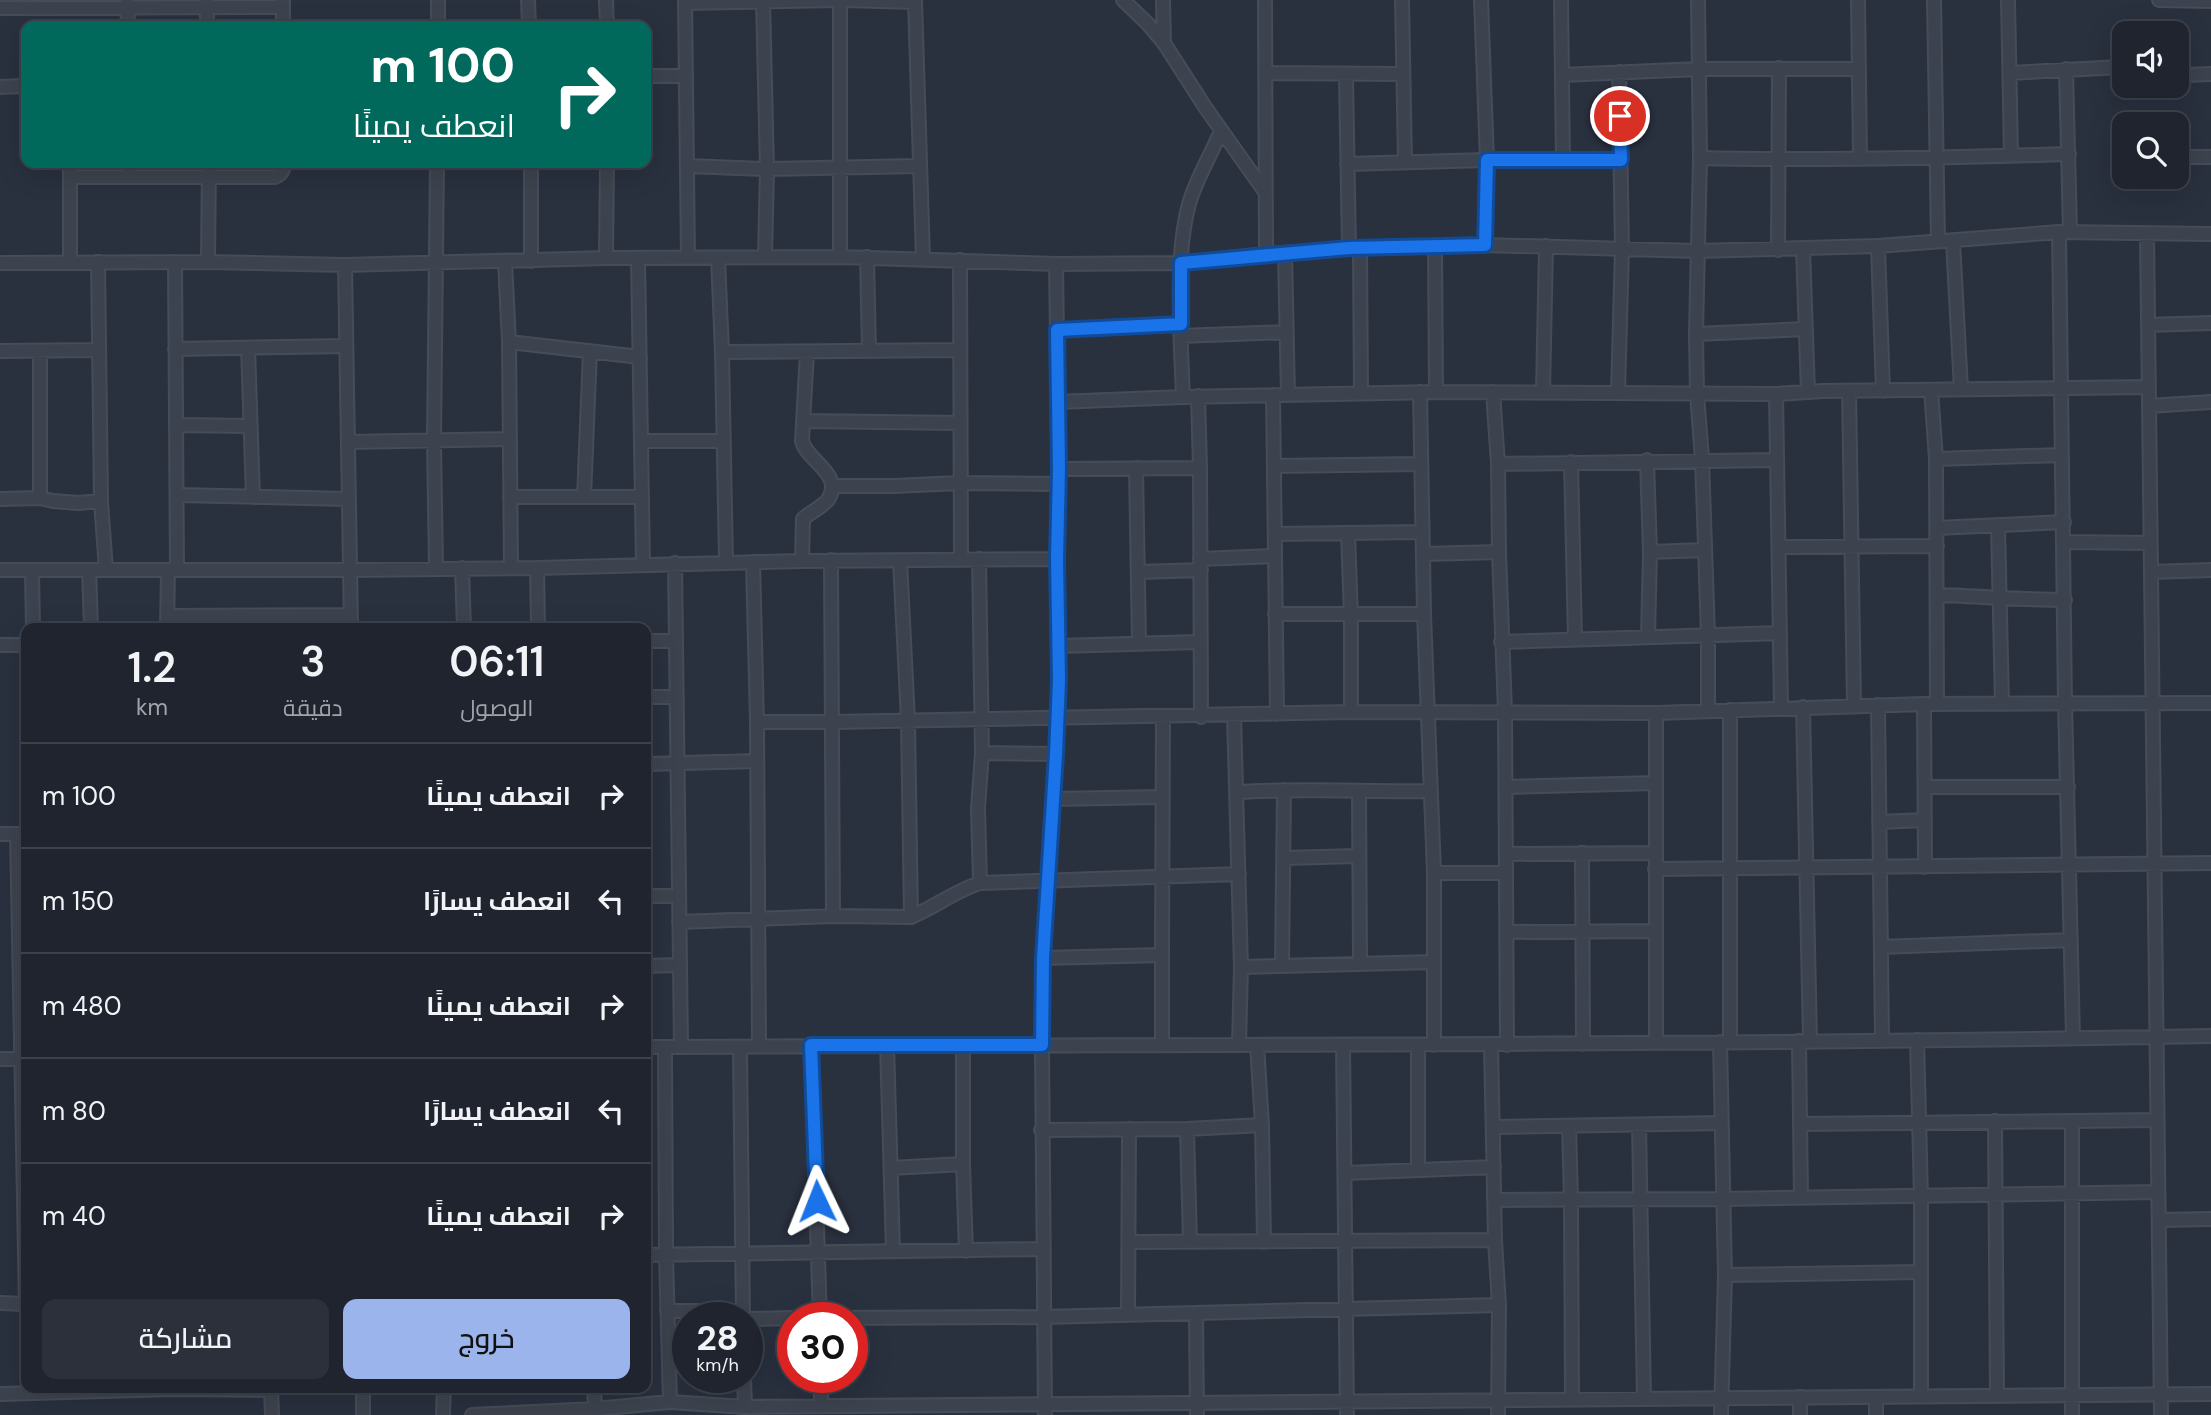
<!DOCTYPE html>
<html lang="ar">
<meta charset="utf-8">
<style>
body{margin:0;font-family:"DM Sans",Cairo,sans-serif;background:#2c303a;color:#f1f3f6;direction:rtl;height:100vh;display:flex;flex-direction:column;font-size:26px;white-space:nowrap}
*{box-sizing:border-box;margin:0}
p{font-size:23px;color:#a1a4aa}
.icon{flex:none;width:38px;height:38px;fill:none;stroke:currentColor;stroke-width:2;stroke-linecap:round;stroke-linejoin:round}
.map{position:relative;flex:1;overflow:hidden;direction:ltr}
.sheet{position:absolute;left:21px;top:623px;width:630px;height:770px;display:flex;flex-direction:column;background:#1f242e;border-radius:14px;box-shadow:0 7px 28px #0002,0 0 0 2px #3c414a;direction:rtl}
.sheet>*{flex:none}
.top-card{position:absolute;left:21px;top:21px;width:630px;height:147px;border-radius:14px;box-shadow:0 7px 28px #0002,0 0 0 2px #3c414a;direction:rtl;background:#00695c;color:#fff;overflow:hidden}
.controls{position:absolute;left:2112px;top:21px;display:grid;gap:14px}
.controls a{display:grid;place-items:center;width:77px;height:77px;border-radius:14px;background:#1f242e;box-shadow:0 7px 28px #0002,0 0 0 2px #3c414a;font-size:35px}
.speed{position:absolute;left:672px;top:1302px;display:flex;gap:14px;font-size:35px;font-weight:700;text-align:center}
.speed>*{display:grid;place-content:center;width:91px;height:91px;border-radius:50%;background:#1f242e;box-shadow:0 7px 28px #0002,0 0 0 2px #3c414a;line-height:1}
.speed small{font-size:18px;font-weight:400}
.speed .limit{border:10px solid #d22;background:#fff;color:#111}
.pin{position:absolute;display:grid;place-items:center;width:60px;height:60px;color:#fff;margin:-30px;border:4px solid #fff;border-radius:50%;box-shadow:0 2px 7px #0007}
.me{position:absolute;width:77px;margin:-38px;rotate:358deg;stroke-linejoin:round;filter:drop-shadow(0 0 5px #0008)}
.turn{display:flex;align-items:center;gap:24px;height:147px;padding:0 21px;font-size:32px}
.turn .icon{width:91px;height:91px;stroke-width:2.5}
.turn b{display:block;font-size:49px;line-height:60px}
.eta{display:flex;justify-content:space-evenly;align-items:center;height:119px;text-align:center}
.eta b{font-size:42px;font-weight:600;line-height:49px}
.button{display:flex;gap:14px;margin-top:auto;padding:14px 21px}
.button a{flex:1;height:80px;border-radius:14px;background:#9bb4ec;color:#111;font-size:28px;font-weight:600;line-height:80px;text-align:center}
.button a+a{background:#2c303a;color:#f1f3f6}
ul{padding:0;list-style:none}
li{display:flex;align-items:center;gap:21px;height:105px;padding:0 21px;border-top:2px solid #3c414a}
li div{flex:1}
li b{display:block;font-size:26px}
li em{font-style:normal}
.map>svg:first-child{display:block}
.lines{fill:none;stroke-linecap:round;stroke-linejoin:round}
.minor-casing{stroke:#464c58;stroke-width:16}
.minor{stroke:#3d434e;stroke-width:12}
.route-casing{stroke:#114b97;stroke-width:18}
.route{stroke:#1a73e8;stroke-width:12}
</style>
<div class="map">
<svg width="2211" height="1415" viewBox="0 0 2211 1415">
<rect width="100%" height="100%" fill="#29303e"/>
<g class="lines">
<defs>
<path id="minor" d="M127 0 128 26
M207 0V26
M528 0 529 26
M606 0 607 26
M685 0 688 258
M763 0 767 169 765 257
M840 0V257
M844 0 915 2
M915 0 923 259
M1123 0 1148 24 1164 43 1205 107 1265 192
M1163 0 1164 43
M1265 0 1266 254
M1402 0 1405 162
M1481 0 1487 160 1485 245
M1561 0 1563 161
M1698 0 1700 158 1696 334 1697 394 1702 459 1708 635V711
M1858 0 1860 159
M1934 0 1938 241
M2008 0 2011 156
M2159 0 2211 1
M685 3 836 0
M0 8 283 7
M283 26V0
M438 26V0
M2066 69 2070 232
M1265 73 1403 74
M2010 73 2121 67
M1346 75 1349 249
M1562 75 1699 69H1859
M2186 75 2211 74
M646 76H686
M0 87 26 86
M2190 157H2211
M1700 158C1823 161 1946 158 2069 154
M70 163V263
M129 163V177
M531 163V261
M1347 164 1487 160H1621
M687 166 767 169 920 166
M70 177H275C282 174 284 170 284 163
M2059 232 2065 703 2073 1038
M2147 234 2161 1415
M1953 241 1961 389
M1435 246 1436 392
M1878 246 1883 391
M1360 248 1361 393
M1803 249 1808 392
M1778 250 1779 68
M1285 253 1288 395
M867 257 869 351
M606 258 607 163
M638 258 643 564
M718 258 722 352 726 562
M960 260 961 560
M98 262 101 501 106 570
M175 262 177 570
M208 262 209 163
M505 262 509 342 511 568
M0 263 208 262 345 265 606 258 840 257 1056 264 1181 263 1266 254 1360 248 1485 245 1697 251 1878 246 2059 232 2211 234
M345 265 351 628
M2148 325 2211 323
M1057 330 1181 324
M1696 334 1805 329
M1181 336 1287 332
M509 342 640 357
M248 348 253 497
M175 349 346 346
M0 351 98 350
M722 352 959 350
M1931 390 1936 459 1937 704
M1849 391 1854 705
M1420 392 1424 614 1434 873V1045
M1493 392 1498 464 1499 552 1505 712 1507 1045
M1543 392 1546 246
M1618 393 1622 249 1619 72
M1776 394 1781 707
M1273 395 1277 714
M1198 396 1200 468 1201 717
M1183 397C1181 339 1174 259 1189 204 1196 179 1211 155 1221 131
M1057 402 1183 397 1436 392 1776 394 1823 391 2148 387
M2149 406 2211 402
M803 421 960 423
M177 425 251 426
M641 441H724
M348 442 509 439
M1936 459 2061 455
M1647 460 1650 552 1648 637
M1571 462 1575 639
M1498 464 1776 460
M1274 466 1421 464
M1136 468 1139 643
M1059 469 1200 468
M832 486H894L959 483 1059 484
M178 495 348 499
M510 497H642
M584 497 590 351
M40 498V351
M0 499 40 498 53 501 78 503 101 501
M1998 526 2002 704
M1937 528 2064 522
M1275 534 1422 532
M1348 534 1351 615V712
M2064 542 2150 543
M1779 547 1937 546
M1650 552 1705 550
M1423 554 1499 552
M979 559 982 753 978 808 980 883
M1200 559 1275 556
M831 560 833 916
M900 560 908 721 911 917
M802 561 803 519C811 511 824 507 829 498 843 474 807 461 802 441L807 352
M753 562 757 722 759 1046
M675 563 681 1047
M436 568 434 441 437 163
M462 568 464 628
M537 568 538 628
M0 570H350L537 568 802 561 1057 559
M32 570 33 628
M89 570 91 628
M1138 572 1201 570
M2151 572 2211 570
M1937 595C1980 596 2022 600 2065 600
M1275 614H1424
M167 616 350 615
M167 628 168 570
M646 641H675
M1501 642 1780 633
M0 645H26
M1059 646 1200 642
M646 697H676
M1924 704 1925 867
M1878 705 1882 1040
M1803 707 1810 1041
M1234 716 1241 967 1239 1045
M757 722H832L1351 712 1656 713 1924 704 2211 703
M982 753 1056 754
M646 764 757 761
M1506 787 1655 783
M1925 787H2068
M1237 792C1302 788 1366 792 1431 791
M1359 792 1360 962
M1053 799 1162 797
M1879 822 1925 820
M0 834H26
M17 834 26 1304
M1582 853 1583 1044
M1506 854 1655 853
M1284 858 1358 856
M1655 869 2211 863
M1434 873H1506
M646 896H679
M679 922 833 916 911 917C935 907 955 891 980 883L1239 874
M1507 932 1656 931
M1881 947 2071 940
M1162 955V1045
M1043 958 1162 955 1163 716
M1282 965 1284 790
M646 966 680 965
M1241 967 1434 962
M1917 1040 1921 1196V1396
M1799 1041 1801 1198
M1720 1042 1725 1275 1721 1415
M1730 1042V710
M1656 1043V713
M811 1045 820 1318
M887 1045 893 1251
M963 1045V1164L966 1251
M1257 1045 1262 1125 1264 1242
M1343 1045 1347 1415
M1491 1045 1495 1240 1499 1305 1498 1415
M646 1047C1167 1044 1689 1046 2211 1036
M665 1047 666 1255 670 1402
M740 1047 743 1318
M0 1059H26
M1995 1121 1997 1395
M1801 1124 2157 1120
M1639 1125 1644 1399
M1569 1126 1571 1199 1572 1400
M1493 1127 1721 1123
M1187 1129 1190 1242
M1041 1130 1187 1129 1262 1125
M891 1168 963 1164
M1418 1170V1045
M1346 1173 1494 1167
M1494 1200 1723 1199 2158 1192
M2159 1220 2211 1219
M1129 1242 1495 1240
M646 1255 1042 1249
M1725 1275 1921 1272
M0 1303 26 1304
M667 1311H743
M1196 1313 1197 1415
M1128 1315 1129 1129
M831 1318 1044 1317 1499 1305
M747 1319 793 1318
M744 1377 745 1407
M821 1377V1406
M271 1388 272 1415
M363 1388V1415
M594 1388 595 1409
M0 1394 172 1389 272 1390
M1800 1397V1415
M1876 1397V1415
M443 1415 444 1388
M472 1415 595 1409 670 1402 745 1407 2211 1394
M1045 1415 1042 1045 1043 958 1056 754 1059 680 1057 559 1059 478 1056 264
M2072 1415V1121"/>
</defs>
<use href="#minor" class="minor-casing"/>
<use href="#minor" class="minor"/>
</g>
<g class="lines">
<defs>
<path id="route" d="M817 1201 811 1045H1042L1043 958 1056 754 1059 680 1057 559 1059 469 1057 330 1181 324V263L1349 248 1485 245 1487 160H1621L1620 116"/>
</defs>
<use href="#route" class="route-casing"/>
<use href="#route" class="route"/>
</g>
</svg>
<div class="controls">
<a><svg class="icon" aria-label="sound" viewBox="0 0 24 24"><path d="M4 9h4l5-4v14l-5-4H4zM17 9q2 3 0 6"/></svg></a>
<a><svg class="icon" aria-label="search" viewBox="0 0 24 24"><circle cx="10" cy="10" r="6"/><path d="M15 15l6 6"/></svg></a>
</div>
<div class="speed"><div>28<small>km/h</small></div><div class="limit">30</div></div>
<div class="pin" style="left:1620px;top:116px;background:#d93025"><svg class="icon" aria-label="arrive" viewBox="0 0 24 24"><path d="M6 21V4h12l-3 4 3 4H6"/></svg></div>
<svg class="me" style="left:817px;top:1201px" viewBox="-20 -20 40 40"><path d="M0-17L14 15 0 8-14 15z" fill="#1a73e8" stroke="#fff" stroke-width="4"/></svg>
<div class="top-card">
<div class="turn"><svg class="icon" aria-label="right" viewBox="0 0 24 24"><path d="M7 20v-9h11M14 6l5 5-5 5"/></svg><div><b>100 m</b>انعطف يمينًا</div></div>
</div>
<section class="sheet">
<div class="eta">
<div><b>06:11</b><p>الوصول</p></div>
<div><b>3</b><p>دقيقة</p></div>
<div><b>1.2</b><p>km</p></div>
</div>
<ul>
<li><svg class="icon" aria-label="right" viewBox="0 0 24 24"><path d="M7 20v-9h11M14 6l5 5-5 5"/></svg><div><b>انعطف يمينًا</b></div><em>100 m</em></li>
<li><svg class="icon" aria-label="left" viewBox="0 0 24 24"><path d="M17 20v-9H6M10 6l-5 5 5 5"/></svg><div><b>انعطف يسارًا</b></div><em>150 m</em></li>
<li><svg class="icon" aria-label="right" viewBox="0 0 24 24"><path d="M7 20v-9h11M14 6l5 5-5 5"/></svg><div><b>انعطف يمينًا</b></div><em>480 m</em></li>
<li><svg class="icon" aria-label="left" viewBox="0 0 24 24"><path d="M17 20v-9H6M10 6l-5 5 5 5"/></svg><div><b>انعطف يسارًا</b></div><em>80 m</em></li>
<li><svg class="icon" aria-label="right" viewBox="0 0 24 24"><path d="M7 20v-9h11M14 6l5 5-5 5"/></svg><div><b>انعطف يمينًا</b></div><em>40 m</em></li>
</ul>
<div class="button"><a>خروج</a><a>مشاركة</a></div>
</section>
</div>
